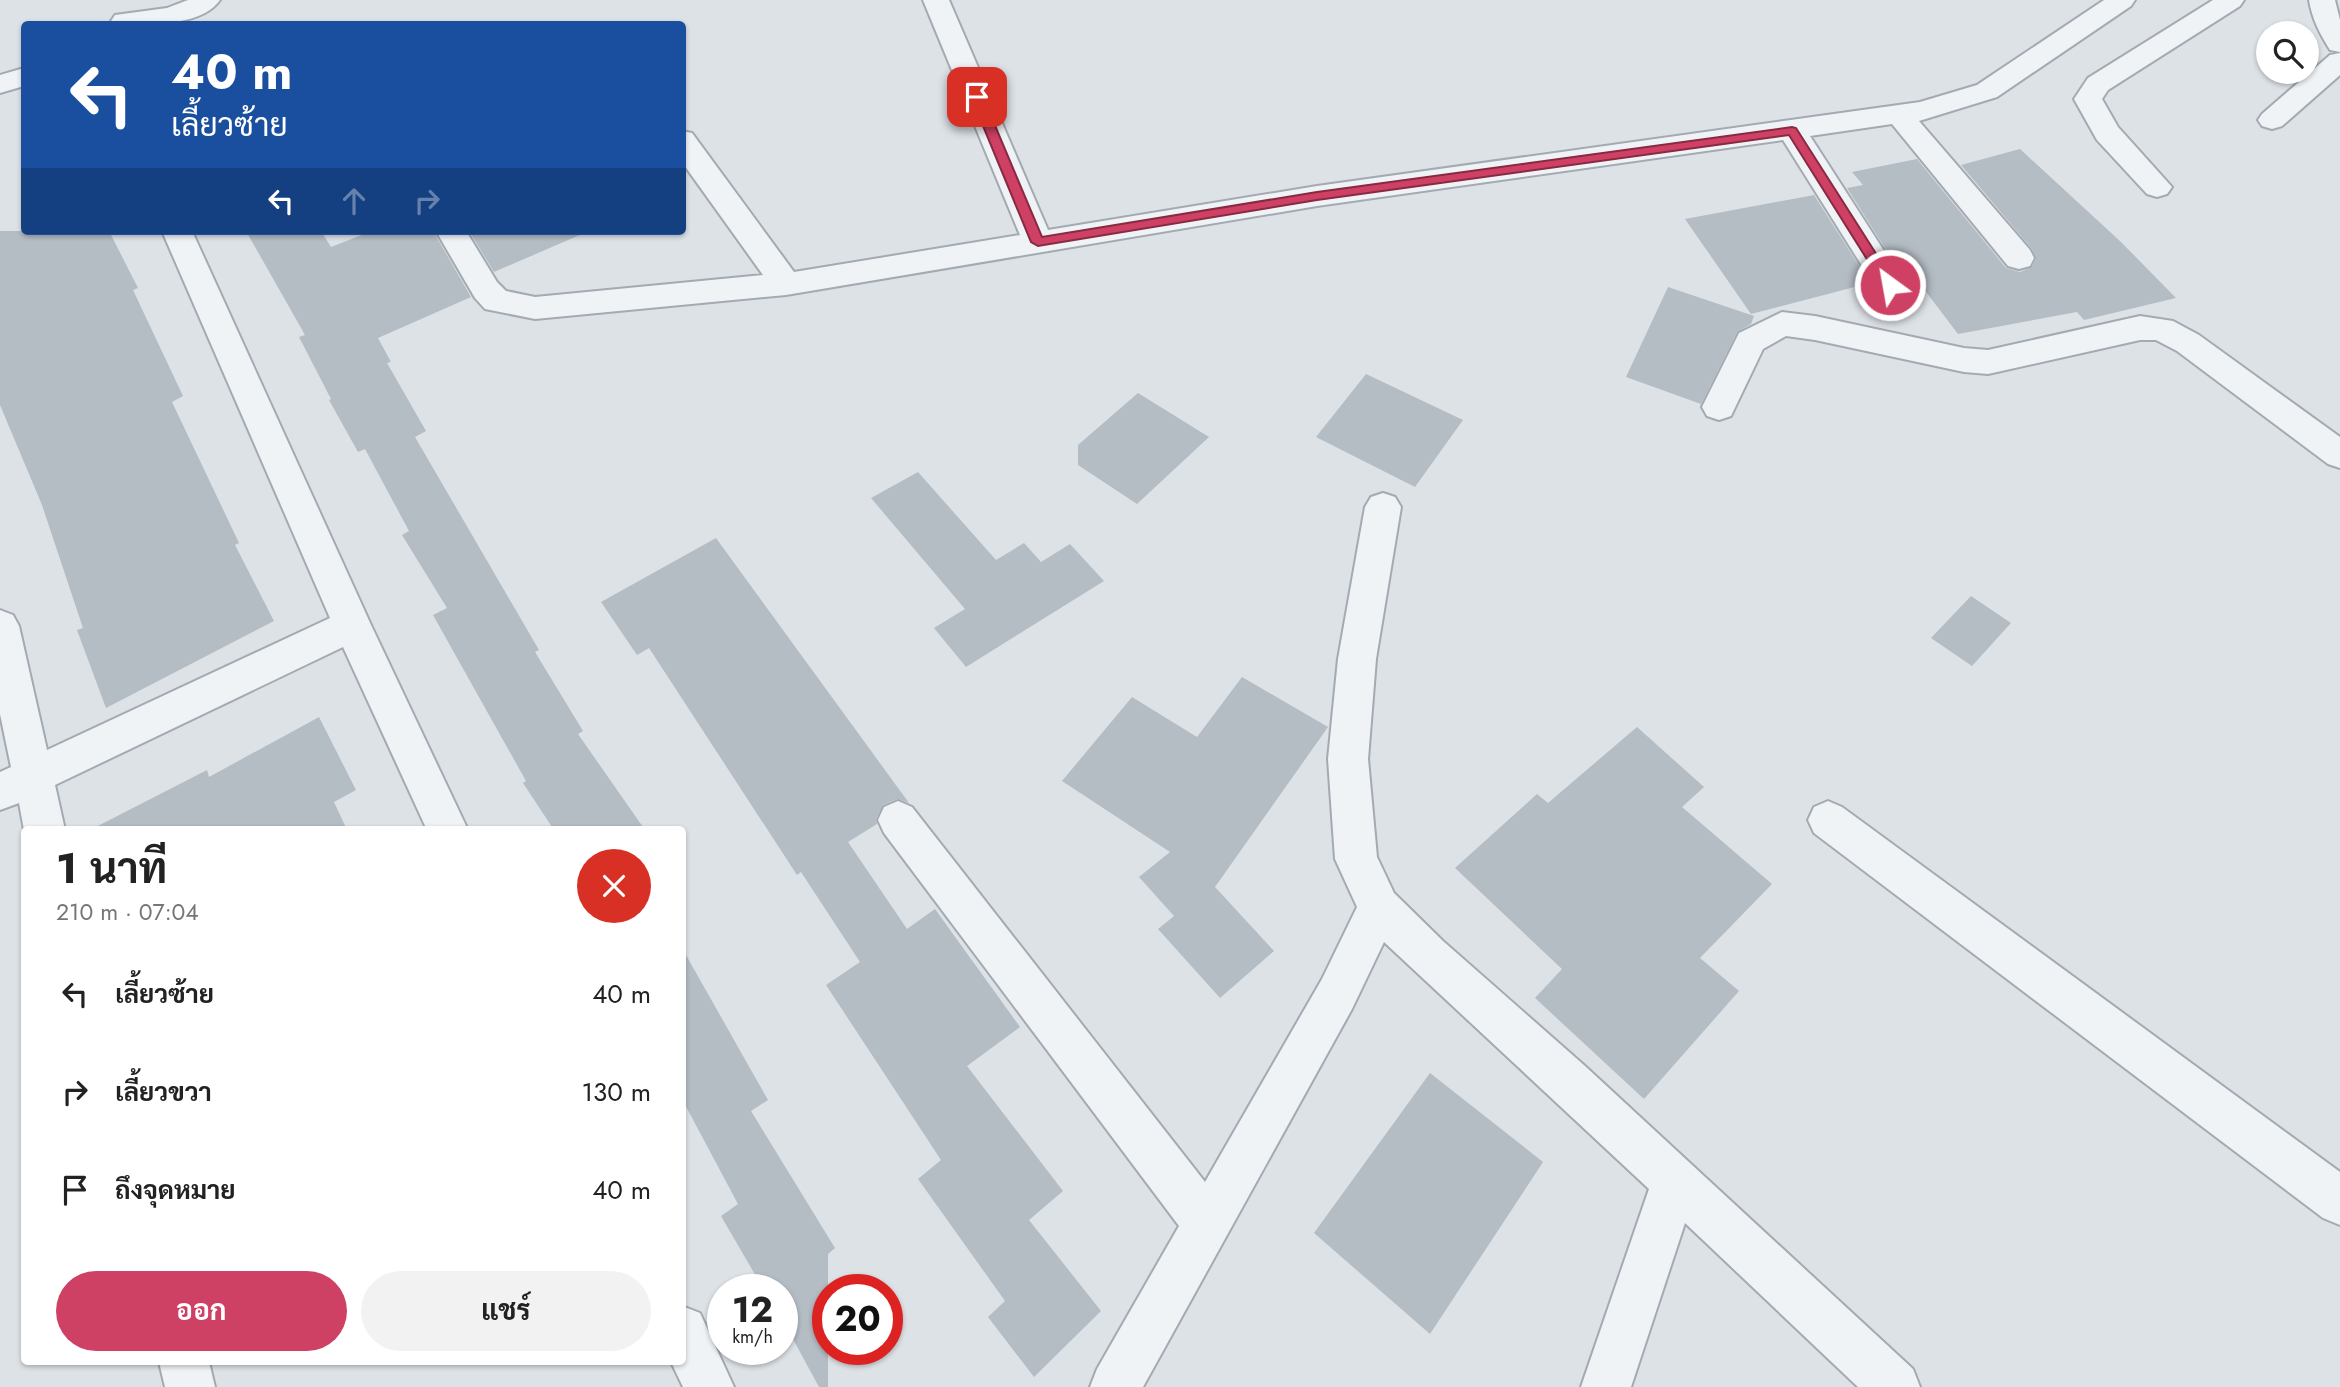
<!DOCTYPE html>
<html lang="th">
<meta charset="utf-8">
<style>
body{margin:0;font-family:Jost,Sarabun,sans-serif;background:#f2f2f2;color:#222;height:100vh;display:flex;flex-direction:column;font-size:26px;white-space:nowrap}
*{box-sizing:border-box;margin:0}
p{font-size:23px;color:#767676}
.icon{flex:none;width:38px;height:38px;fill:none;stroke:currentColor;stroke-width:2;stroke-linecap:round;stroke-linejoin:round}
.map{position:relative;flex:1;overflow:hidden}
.sheet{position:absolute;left:21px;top:826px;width:665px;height:539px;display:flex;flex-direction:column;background:#fff;border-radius:7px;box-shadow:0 2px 5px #0004}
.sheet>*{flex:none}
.hud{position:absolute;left:21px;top:21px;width:665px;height:214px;border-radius:7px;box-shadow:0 2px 5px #0004;background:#1a4fa0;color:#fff;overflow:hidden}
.tools{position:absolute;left:2256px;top:21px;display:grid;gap:14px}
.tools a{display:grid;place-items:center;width:63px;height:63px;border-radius:50%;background:#fff;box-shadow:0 2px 5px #0004;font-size:35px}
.speed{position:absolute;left:707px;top:1274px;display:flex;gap:14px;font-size:35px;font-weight:700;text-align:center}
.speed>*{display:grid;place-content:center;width:91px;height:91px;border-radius:50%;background:#fff;box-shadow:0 2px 5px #0004;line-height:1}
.speed small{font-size:18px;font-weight:400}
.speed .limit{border:10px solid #d22;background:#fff;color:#111}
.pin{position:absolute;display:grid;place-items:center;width:60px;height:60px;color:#fff;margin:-30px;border-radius:14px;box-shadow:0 4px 10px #0006}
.me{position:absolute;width:77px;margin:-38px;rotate:328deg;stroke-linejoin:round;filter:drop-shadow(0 0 5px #0008)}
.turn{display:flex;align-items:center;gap:24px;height:147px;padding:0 35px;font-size:32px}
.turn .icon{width:91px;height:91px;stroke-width:2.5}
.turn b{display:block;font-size:49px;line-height:60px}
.lanes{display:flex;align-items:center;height:66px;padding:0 35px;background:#0003;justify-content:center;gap:35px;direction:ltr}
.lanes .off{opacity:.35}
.round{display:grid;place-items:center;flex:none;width:74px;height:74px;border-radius:37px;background:#f2f2f2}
.headline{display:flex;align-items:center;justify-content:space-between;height:119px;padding:0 35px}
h1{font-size:42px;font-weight:700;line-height:52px}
.cta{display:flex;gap:14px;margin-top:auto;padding:14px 35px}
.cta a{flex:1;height:80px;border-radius:42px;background:#cf4065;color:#fff;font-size:28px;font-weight:700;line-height:80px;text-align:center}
.cta a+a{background:#f2f2f2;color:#222}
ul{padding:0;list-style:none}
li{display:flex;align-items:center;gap:21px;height:98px;padding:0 35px}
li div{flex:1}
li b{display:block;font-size:26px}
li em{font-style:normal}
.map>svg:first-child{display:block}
.building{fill:#b4bcc4}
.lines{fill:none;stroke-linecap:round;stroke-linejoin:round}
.minor-casing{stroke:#a3aab1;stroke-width:4}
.minor{fill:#f0f3f6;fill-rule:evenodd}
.route{fill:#cf4065;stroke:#872a42;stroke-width:2}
</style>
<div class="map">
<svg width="2340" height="1387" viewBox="0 0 2340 1387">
<rect width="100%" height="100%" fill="#dde2e7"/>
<path class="building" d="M2020 149 2121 242 2176 298 2084 320 2077 312 1958 334 1911 272 1902 275 1847 188 1863 185 1852 172 1917 159 2006 268 2020 272 2032 267 2036 259 2032 249 1961 165Z
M1814 195 1870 283 1751 314 1685 219Z
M0 231H109L138 288 133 290 183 396 172 402 239 543 235 545 274 621 106 708 77 630 83 628 42 505 0 405Z
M246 231H321L331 247 372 231H433L471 297 378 338 391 362 387 363 426 431 415 437 539 650 535 652 583 731 578 734 645 830H554L523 783 526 781 433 615 447 608 402 535 409 531 365 449 358 452 329 400 331 399 299 337 305 335Z
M469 231H589L494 272Z
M1668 287 1754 316 1751 324 1737 332 1701 404 1626 377Z
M1366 374 1463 420 1415 487 1316 437Z
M1138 393 1209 437 1137 504 1078 465V445Z
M918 472 996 560 1024 543 1041 562 1070 544 1104 581 966 667 934 628 965 609 871 498Z
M716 538 909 803 897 799 883 805 876 819 877 824 848 842 907 929 935 909 1020 1027 967 1066 1063 1191 1029 1220 1101 1311 1034 1377 988 1317 1005 1301 918 1179 941 1160 826 985 860 962 801 872 797 875 649 648 637 655 601 602Z
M1971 596 2011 623 1972 666 1931 638Z
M1242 677 1328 727 1215 887 1274 951 1220 998 1158 929 1174 916 1139 877 1170 852 1062 781 1132 697 1197 737Z
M319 717 356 790 334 802 347 830H90L207 770 209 777Z
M1637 727 1704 787 1682 807 1772 884 1700 958 1739 991 1644 1099 1535 998 1562 969 1455 868 1537 794 1548 803Z
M682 948 768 1100 751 1111 835 1248 828 1254V1387H819L782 1319V1290H764L721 1216 738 1204 682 1099Z
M1430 1073 1543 1162 1430 1334 1314 1233Z"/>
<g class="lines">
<defs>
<path id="minor" d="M188 0H220C201 28 143 24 113 24L111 21 115 15 167 8Z
M923 0H949L1048 230 1317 186 1920 102 1977 85 2104 0H2135L2131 6 1997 97 1919 121 2030 250 2034 258 2030 266 2019 269 2008 266 1892 124 1810 136 1906 285 1901 293 1890 296 1879 293 1783 140 1317 206 786 295 535 319 485 309 475 298 436 231H466L497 282 506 291 535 297 763 275 682 162V131L692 133 794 272 1020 235Z
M2213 0H2244L2240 6 2108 90 2102 99 2118 127 2172 187 2167 194 2157 197 2147 194 2097 140 2074 99 2088 78Z
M2309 0H2335L2340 20V52L2330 50C2320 34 2312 19 2309 0Z
M2340 53V75L2282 126 2272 129 2262 126 2258 120 2262 114 2330 55Z
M24 68V86L0 93V75Z
M162 231H192L371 625 468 830H427L343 647 55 785 65 830H24L19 803 0 810V772L11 767 0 714V610L13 615 19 626 47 750 330 618Z
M1782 312 1815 316 1964 348 1988 350 2140 316 2173 321 2199 335 2340 437V468L2328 464 2177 351 2156 340H2140L1988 374 1964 372 1815 340 1786 336 1763 349 1731 416 1719 420 1707 416 1702 407 1739 333Z
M1383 493 1395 497 1401 507 1376 659 1368 759 1377 857 1394 893 1443 941 1585 1066 1913 1369 1920 1387H1858L1685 1223 1631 1387H1581L1649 1189 1384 942 1352 1009 1143 1387H1090L1097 1369 1179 1226 884 833 878 820 884 807 898 801 912 807 1205 1182 1322 979 1357 907 1335 859 1328 759 1338 659 1365 507 1371 497Z
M1828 801 1842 807 2340 1172V1225L2323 1218 1814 833 1808 820 1814 807Z
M682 1306 700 1313 734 1387H683L671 1362H682Z
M159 1362H209L215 1387H165Z"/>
</defs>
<use href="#minor" class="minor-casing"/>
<use href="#minor" class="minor"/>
</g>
<path class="route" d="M977 93 983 97 1042 237 1317 192 1792 127 1796 128 1896 285 1890 289 1885 288 1789 135 1317 200 1038 246 1031 242 971 97Z"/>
</svg>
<div class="tools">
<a><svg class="icon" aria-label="search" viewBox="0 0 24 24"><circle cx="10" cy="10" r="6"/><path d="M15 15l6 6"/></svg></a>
</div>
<div class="speed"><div>12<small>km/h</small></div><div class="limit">20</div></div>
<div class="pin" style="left:977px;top:97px;background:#d93025"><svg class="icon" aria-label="arrive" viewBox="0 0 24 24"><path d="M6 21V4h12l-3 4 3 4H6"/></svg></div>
<svg class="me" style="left:1890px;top:285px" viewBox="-20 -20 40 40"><circle r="17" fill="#cf4065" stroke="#fff" stroke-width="3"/><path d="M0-11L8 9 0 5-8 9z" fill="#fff"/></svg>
<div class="hud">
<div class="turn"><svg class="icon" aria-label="left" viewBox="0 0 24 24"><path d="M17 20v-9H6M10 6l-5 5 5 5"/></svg><div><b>40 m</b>เลี้ยวซ้าย</div></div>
<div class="lanes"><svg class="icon" aria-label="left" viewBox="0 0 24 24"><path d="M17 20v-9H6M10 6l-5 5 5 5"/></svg><svg class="icon off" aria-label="ahead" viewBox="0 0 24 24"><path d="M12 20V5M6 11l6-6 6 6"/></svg><svg class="icon off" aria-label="right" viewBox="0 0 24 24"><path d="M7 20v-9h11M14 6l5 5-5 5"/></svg></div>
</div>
<section class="sheet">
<div class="headline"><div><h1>1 นาที</h1><p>210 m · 07:04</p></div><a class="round" style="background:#d93025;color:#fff"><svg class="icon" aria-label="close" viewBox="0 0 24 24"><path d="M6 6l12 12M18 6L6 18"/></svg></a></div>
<ul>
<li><svg class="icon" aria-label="left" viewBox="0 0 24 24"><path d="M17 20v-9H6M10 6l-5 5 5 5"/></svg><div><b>เลี้ยวซ้าย</b></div><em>40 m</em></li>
<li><svg class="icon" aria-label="right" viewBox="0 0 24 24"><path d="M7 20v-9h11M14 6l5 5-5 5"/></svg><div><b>เลี้ยวขวา</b></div><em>130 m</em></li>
<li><svg class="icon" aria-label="arrive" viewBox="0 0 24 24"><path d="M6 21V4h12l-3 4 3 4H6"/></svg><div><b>ถึงจุดหมาย</b></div><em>40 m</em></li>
</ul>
<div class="cta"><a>ออก</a><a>แชร์</a></div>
</section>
</div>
